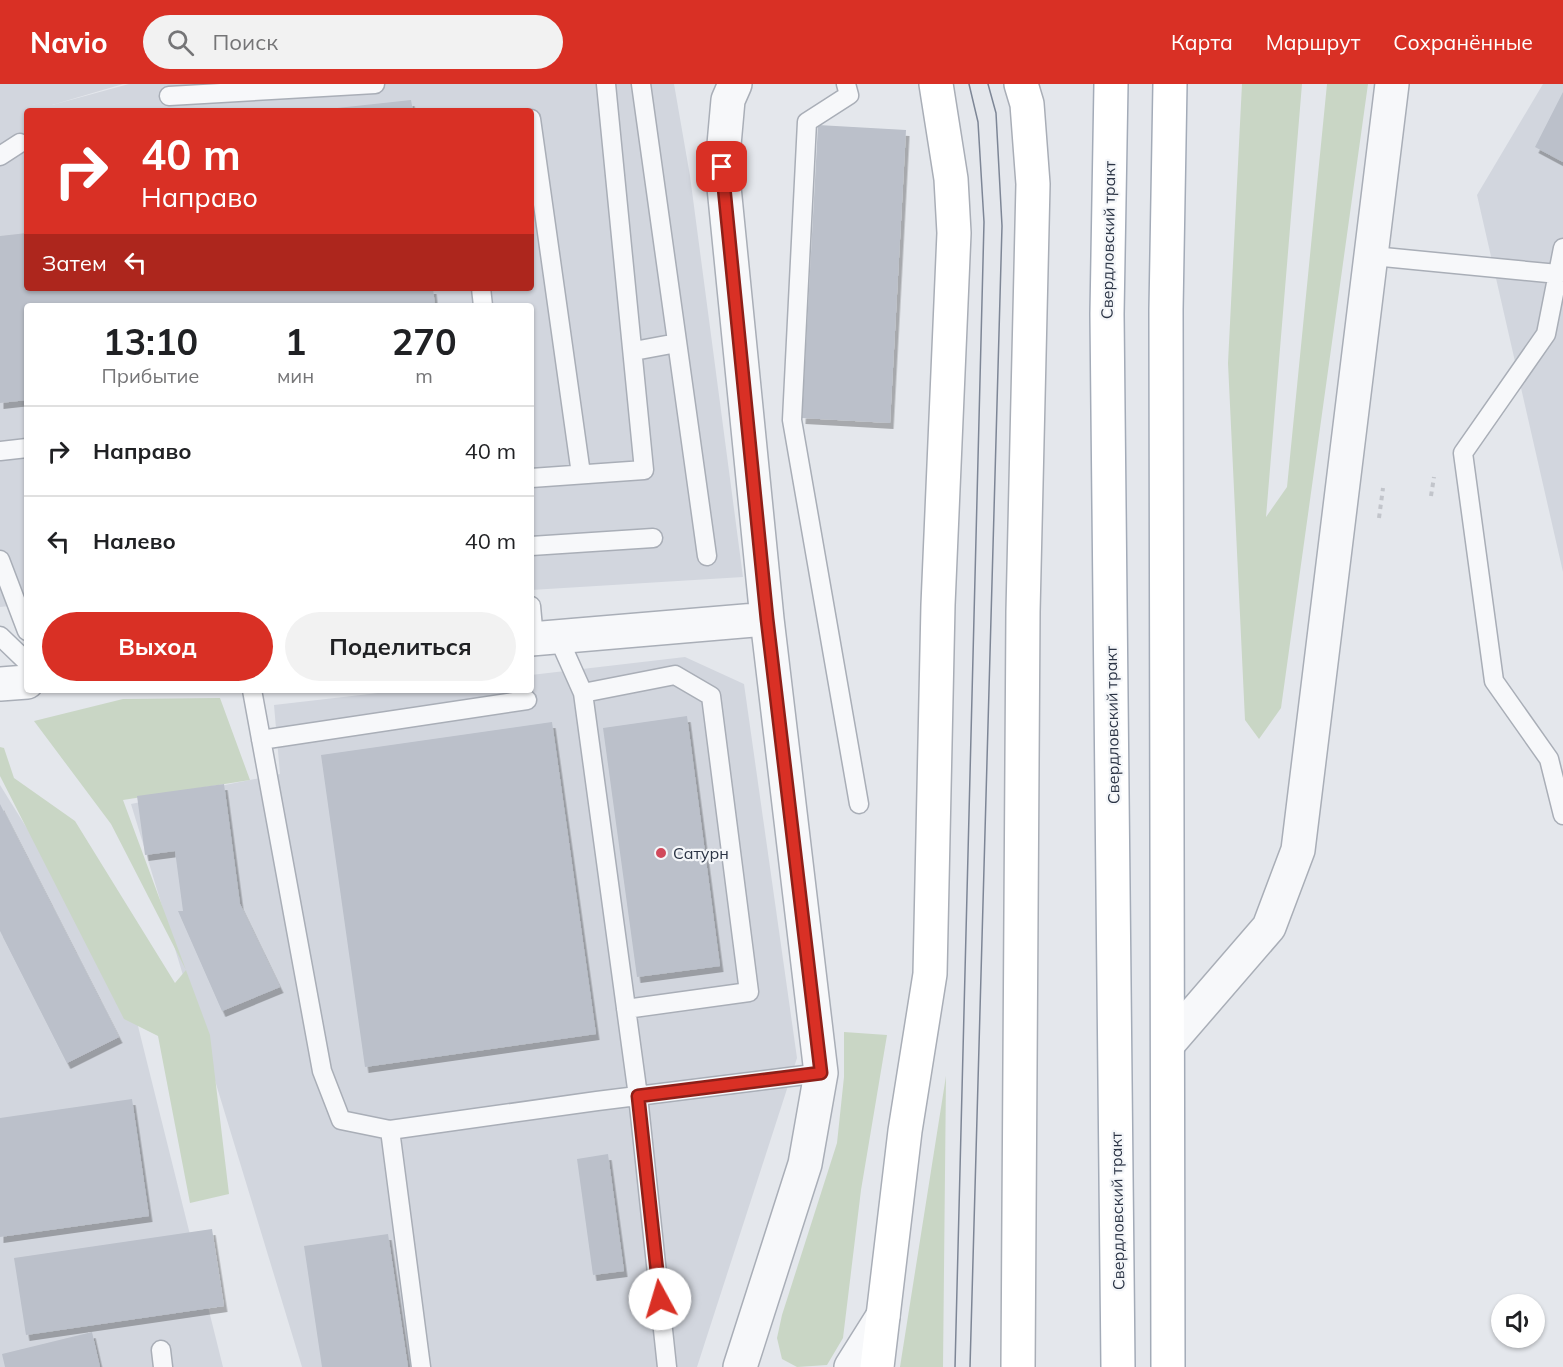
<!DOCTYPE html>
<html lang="ru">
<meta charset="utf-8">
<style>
body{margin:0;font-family:Mulish,sans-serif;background:#f2f2f2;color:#202124;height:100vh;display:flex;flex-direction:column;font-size:22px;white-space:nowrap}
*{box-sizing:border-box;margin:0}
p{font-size:20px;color:#757577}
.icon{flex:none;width:33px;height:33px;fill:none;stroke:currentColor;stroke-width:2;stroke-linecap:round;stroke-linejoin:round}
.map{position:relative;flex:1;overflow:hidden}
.drawer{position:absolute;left:24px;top:219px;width:510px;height:390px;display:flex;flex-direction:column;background:#fff;border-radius:6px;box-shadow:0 2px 4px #0004}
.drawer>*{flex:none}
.banner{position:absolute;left:24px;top:24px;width:510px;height:183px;border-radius:6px;box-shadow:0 2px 4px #0004;background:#d93025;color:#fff;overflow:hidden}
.tools{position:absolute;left:1491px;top:1210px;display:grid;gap:12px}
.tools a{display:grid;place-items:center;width:54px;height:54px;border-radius:50%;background:#fff;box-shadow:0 2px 4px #0004;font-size:30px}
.pin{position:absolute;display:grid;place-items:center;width:51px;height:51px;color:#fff;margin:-26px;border-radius:12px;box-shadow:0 3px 9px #0006}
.me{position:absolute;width:66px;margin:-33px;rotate:354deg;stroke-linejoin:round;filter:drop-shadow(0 0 4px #0008)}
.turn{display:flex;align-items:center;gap:21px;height:126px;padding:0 18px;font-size:27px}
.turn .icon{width:78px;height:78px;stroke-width:2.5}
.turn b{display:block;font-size:42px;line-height:51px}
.then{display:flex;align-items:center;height:57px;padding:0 18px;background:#0003;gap:12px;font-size:22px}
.eta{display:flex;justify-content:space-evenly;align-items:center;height:102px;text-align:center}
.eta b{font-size:36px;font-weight:700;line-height:42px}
.button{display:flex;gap:12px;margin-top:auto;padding:12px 18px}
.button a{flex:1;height:69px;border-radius:36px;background:#d93025;color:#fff;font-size:24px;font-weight:700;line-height:69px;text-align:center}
.button a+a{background:#f2f2f2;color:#202124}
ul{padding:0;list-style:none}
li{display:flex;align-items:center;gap:18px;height:90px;padding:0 18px;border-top:2px solid #e0e0e0}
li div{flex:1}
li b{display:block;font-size:22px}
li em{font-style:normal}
header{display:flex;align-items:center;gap:36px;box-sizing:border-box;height:84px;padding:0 30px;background:#d93025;color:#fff}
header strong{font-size:28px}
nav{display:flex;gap:33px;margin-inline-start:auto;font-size:21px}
.search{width:420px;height:54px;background:#f2f2f2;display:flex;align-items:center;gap:15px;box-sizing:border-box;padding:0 21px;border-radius:33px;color:#757577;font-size:22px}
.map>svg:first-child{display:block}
.built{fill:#d2d6de;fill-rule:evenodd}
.green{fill:#c9d6c5}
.building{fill:#bbc0ca;filter:url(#shadow)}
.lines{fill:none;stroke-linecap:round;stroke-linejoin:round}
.lane-casing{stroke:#a9aeb7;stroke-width:21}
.street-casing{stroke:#a9aeb7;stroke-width:36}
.secondary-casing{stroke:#a9aeb7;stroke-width:36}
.primary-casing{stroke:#a3abb8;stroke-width:36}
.path{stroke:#c2c5cb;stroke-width:4;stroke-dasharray:4.5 4.5;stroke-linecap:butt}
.lane{stroke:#f7f8fa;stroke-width:18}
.street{stroke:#f7f8fa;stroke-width:33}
.secondary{stroke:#fff;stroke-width:33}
.primary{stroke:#fff;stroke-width:33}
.tram{stroke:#7d8696;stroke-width:1.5}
.route-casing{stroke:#8d1f18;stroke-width:15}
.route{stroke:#d93025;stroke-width:10}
.poi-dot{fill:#d1495b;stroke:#f4f6f9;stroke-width:2}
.labels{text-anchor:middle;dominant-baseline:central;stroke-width:4.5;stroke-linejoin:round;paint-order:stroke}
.street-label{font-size:16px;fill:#2b3445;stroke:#f4f6f9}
.poi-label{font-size:16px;fill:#2b3445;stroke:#f4f6f9;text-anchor:start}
</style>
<header>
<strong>Navio</strong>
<div class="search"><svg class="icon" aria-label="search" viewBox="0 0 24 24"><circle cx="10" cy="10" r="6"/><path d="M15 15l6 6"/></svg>Поиск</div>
<nav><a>Карта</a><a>Маршрут</a><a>Сохранённые</a></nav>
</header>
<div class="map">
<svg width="1563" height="1283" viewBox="0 0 1563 1283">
<defs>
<filter id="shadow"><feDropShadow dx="3.5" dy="6" stdDeviation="0" flood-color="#0004"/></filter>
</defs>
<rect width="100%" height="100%" fill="#e4e7ec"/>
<path class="built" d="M0 0H123L52 21 129 0H674L690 92 743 493 531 506V222H27V520L0 523ZM27 27H531V204H27Z
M1543 0H1563V488L1477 111Z
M685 573 744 600 797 974 697 1283H302L131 720 280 690 274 621 404 606H531V591Z
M0 701 130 910 223 1283H0Z"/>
<path class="green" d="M1242 0H1302L1266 433 1287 403 1327 0H1368L1281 624 1259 655 1245 636 1228 279Z
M220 614 250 696 123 716 210 951 229 1110 190 1119 158 952 124 935 0 692V663L4 664 14 694 75 737 175 899 186 886 111 740 34 637 123 615Z
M844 948 887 951 861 1106 843 1254 827 1281 797 1283 782 1275 777 1254 782 1231 837 1059 844 993Z
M946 992 943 1283H900Z"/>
<path class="building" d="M1563 8V78L1535 63Z
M411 16 413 27H328V25Z
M818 41 906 46 890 339 802 334Z
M27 149V204H433L435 222H27V316L0 319V152Z
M687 632 720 882 637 893 603 644Z
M552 638 596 950 365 983 321 671Z
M224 700 240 820 280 903 222 927 178 827H183L175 767 145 771 137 712Z
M0 720 119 953 67 979 0 847Z
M132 1015 149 1132 0 1153V1034Z
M608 1070 624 1187 593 1191 577 1075Z
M212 1145 224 1222 26 1251 14 1174Z
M388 1150 408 1283H322L304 1162Z
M92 1248 100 1283H5L2 1270Z"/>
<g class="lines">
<defs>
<path id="lane" d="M641 0 707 472
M846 0 849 11 807 38 792 336 859 720
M169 12 375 0
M531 35 581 390
M0 72 20 59
M1563 164 1546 250 1463 369 1494 597 1549 675 1563 731
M1373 172 1558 190 1563 188
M481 204 483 222
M634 267 677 259
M0 367 27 364
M531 394 644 386 606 0
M531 462 653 454
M0 476 27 547
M531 522 534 555
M0 552 27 578
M558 553 583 609 638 1012 667 1283
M252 606 322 987 341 1036 390 1046 597 1017 821 989
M583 609 675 591 711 612 749 908 626 925
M261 656 527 616
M390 1046 421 1283
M161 1266 163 1283"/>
<path id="street" d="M735 0 728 16 722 83 767 535 821 989 805 1080 740 1283
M531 555 767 535
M0 600 27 598
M1168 960 1269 843 1298 766 1392 0
M851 1283 883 1232"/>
<path id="secondary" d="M877 1283 905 1047 930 890 938 521 954 149 951 95 936 0
M1018 1283 1023 528 1033 100 1027 20 1021 0"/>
<path id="primary" d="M1111 0 1107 230 1118 1283
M1168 1283 1166 226 1170 0"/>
</defs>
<use href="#lane" class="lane-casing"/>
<use href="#street" class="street-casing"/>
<use href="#secondary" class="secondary-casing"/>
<use href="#primary" class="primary-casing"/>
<path class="path" d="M1431 412 1434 393
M1379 434 1383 404"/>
<use href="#lane" class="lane"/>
<use href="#street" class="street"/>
<use href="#secondary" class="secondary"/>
<use href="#primary" class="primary"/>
<path class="tram" d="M955 1283 984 138 978 38 969 0
M970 1283 1002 142 996 29 988 0"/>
</g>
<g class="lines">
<defs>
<path id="route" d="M660 1215 638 1012 821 989 767 535 722 83"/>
</defs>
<use href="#route" class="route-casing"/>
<use href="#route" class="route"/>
</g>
<circle class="poi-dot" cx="661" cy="769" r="6"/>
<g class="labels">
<g class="street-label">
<text transform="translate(1108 156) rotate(-89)">Свердловский тракт</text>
<text transform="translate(1112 641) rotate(-91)">Свердловский тракт</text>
<text transform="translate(1117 1127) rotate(-91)">Свердловский тракт</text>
</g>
<g class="poi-label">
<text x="673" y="769">Сатурн</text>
</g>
</g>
</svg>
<div class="tools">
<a><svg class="icon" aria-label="sound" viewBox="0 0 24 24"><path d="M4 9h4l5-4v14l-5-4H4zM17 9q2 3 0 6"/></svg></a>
</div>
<div class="pin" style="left:722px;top:83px;background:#d93025"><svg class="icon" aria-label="arrive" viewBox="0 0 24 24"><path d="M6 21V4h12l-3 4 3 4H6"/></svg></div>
<svg class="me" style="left:660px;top:1215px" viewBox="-20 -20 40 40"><circle r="19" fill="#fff"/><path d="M0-13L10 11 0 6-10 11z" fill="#d93025"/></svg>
<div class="banner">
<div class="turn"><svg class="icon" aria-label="right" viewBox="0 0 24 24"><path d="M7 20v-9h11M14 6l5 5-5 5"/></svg><div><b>40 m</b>Направо</div></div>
<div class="then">Затем<svg class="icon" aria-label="left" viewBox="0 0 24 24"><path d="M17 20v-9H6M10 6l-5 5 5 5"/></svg></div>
</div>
<section class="drawer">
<div class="eta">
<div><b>13:10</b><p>Прибытие</p></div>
<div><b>1</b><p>мин</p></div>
<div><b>270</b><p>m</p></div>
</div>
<ul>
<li><svg class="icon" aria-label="right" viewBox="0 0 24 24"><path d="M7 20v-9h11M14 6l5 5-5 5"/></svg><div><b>Направо</b></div><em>40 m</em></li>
<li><svg class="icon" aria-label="left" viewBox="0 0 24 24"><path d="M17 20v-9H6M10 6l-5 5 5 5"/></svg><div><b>Налево</b></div><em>40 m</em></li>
</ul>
<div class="button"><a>Выход</a><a>Поделиться</a></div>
</section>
</div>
